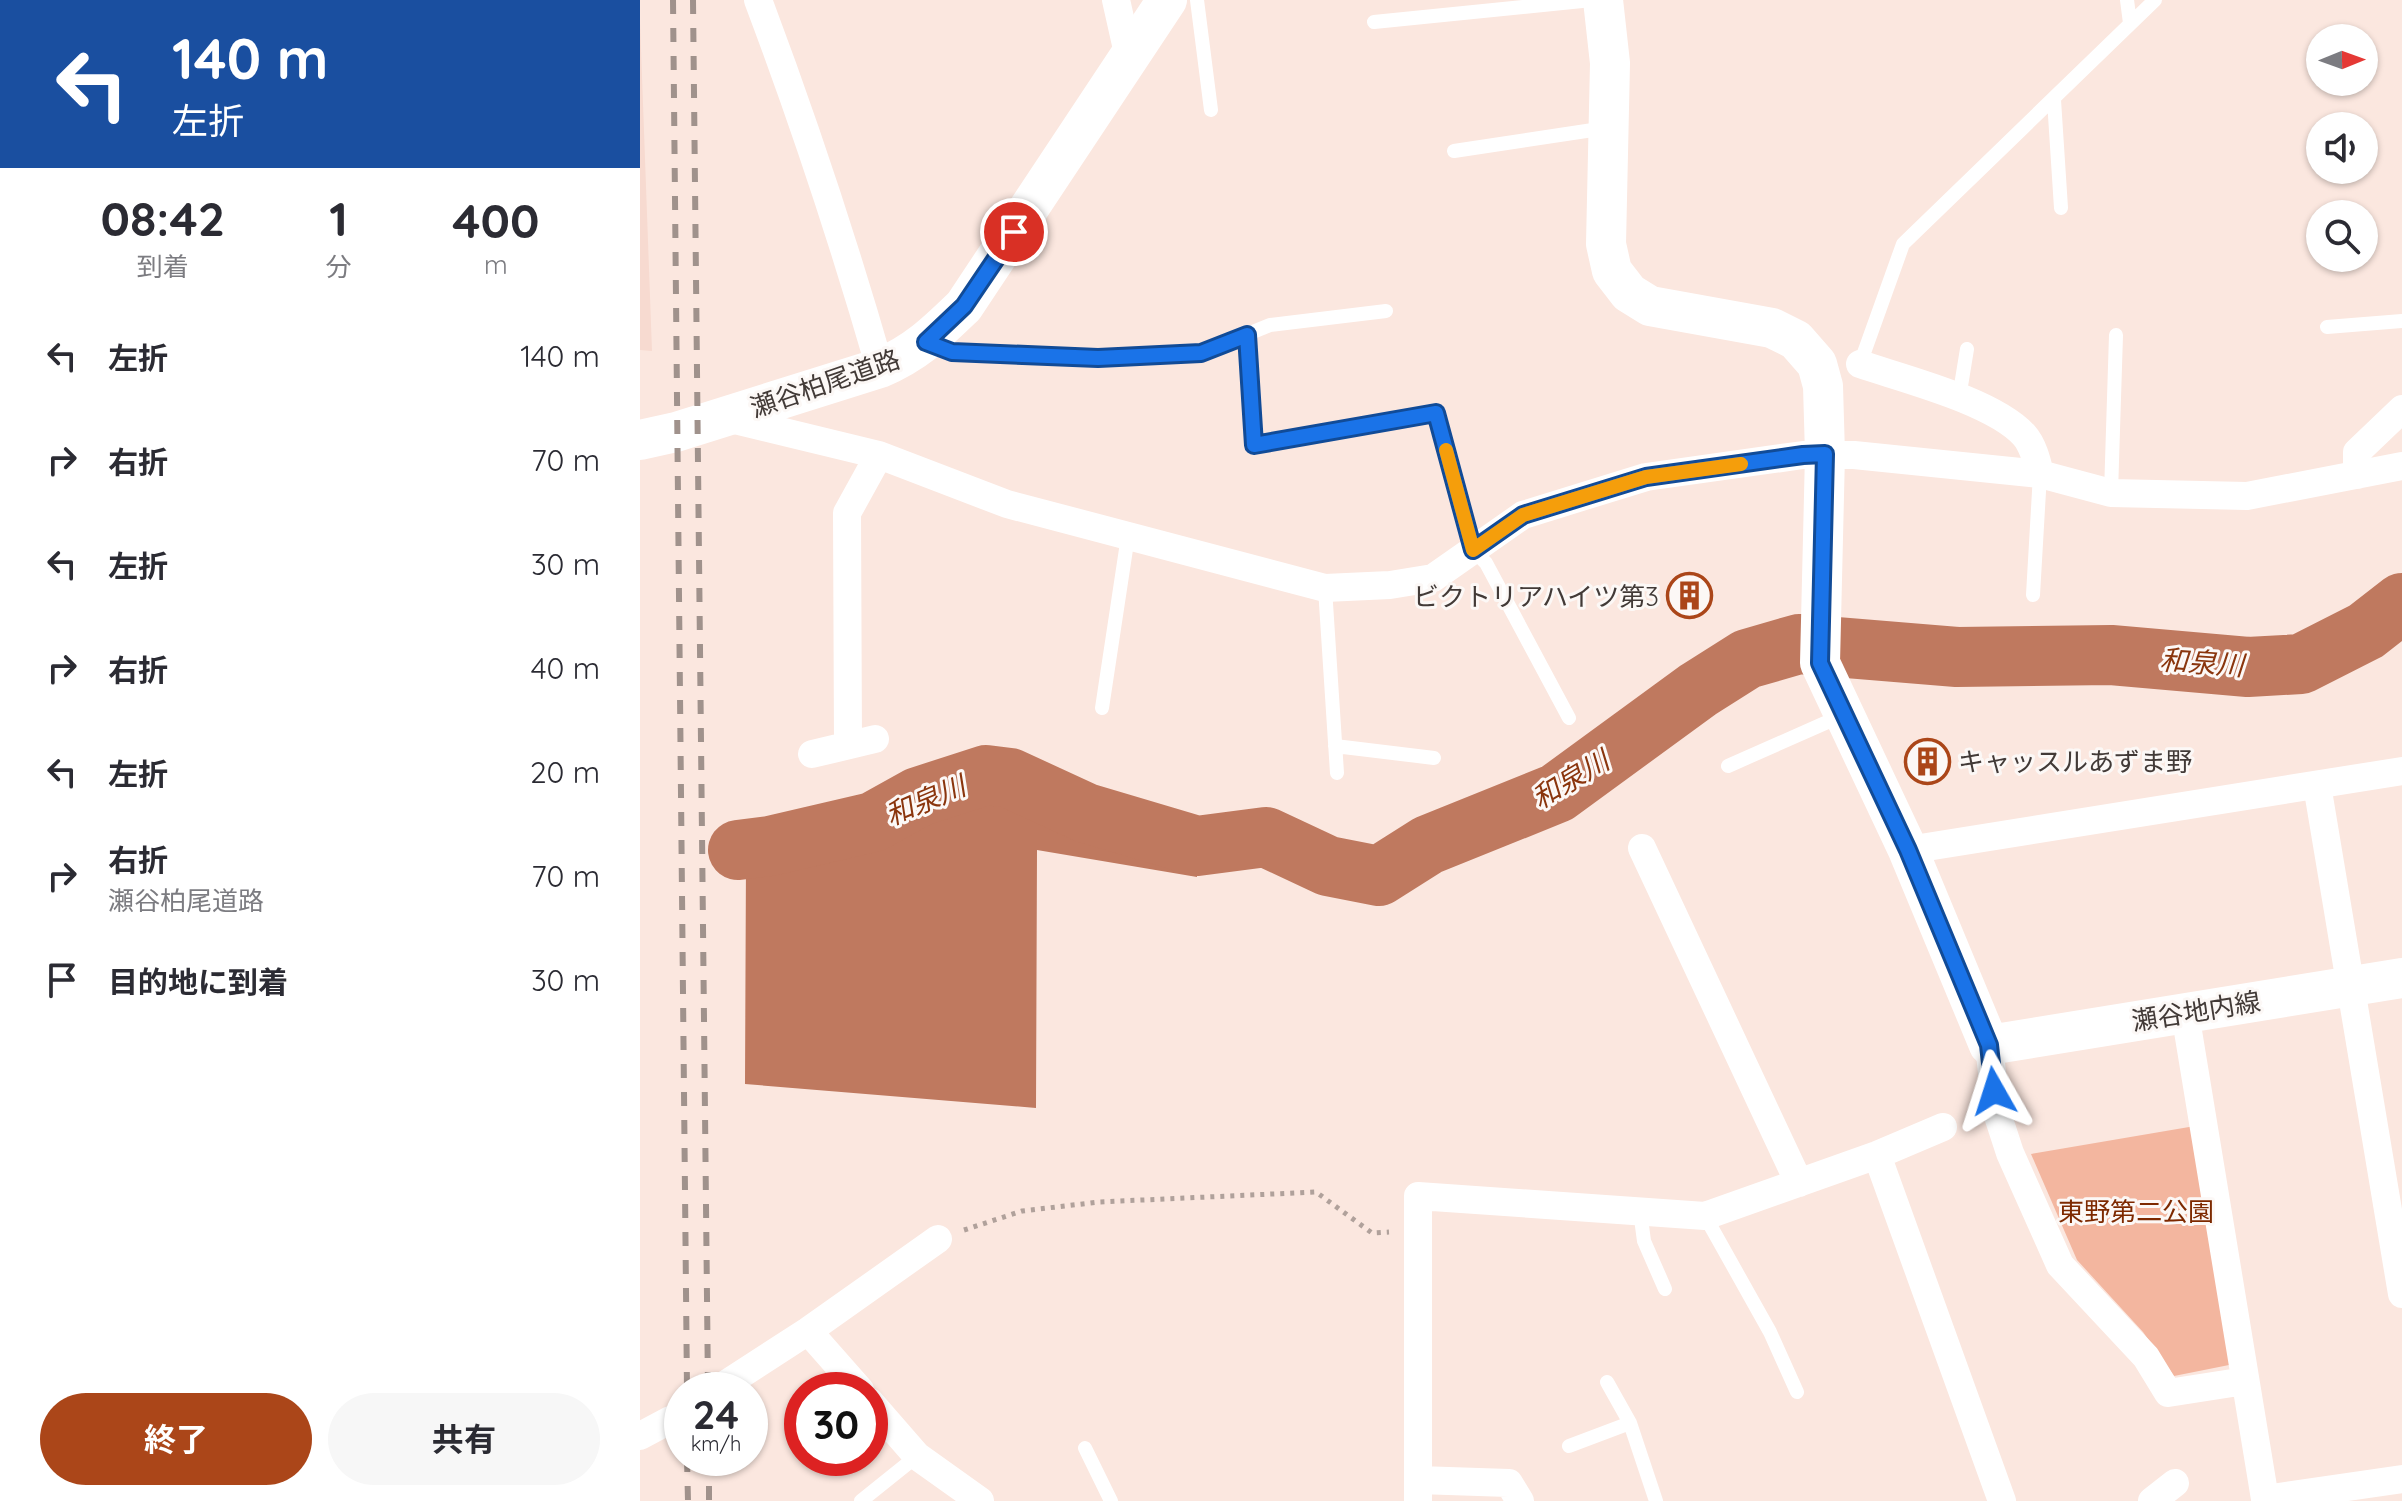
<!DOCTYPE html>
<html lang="ja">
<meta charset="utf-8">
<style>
body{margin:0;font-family:Quicksand,"Noto Sans JP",sans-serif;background:#f7f7f7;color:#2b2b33;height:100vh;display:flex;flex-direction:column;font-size:30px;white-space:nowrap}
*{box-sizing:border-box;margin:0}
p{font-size:26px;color:#7c7c81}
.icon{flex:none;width:44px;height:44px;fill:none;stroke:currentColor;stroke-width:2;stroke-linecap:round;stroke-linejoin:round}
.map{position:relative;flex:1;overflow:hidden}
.side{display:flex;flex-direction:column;background:#fff;width:640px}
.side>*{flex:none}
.banner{background:#1a4fa0;color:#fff;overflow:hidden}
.needle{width:52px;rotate:89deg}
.buttons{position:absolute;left:1666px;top:24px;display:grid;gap:16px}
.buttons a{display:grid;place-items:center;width:72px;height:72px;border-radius:50%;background:#fff;box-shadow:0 2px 6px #0004;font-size:40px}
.speed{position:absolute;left:24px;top:1372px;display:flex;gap:16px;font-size:40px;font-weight:700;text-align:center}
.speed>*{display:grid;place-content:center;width:104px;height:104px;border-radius:50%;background:#fff;box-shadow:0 2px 6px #0004;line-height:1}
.speed small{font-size:20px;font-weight:400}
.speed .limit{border:12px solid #d22;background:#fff;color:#111}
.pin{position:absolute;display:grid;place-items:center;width:68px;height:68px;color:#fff;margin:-34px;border:4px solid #fff;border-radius:50%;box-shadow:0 2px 8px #0007}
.me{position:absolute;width:88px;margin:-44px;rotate:354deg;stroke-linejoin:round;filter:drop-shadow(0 0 6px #0008)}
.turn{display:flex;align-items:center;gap:28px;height:168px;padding:0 40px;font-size:36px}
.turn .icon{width:104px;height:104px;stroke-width:2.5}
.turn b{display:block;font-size:56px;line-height:68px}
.eta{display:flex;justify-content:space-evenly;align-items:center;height:136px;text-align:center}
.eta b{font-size:48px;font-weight:700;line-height:56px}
.cta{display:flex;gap:16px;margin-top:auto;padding:16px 40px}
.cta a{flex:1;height:92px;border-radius:48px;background:#ab4619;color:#fff;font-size:32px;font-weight:700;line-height:92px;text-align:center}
.cta a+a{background:#f7f7f7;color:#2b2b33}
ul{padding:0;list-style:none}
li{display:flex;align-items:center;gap:24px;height:104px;padding:0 40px}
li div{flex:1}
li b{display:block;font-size:30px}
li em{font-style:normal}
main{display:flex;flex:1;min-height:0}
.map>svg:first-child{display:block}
.built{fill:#f7dad0}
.green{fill:#f3b69f}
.water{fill:#bf795f}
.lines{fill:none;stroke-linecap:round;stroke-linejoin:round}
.river{stroke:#bf795f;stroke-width:60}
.path{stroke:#b0a19b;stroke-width:5;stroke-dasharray:4 6;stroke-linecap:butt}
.lane{stroke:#fff;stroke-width:14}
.street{stroke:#fff;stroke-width:28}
.secondary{stroke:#fff;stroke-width:40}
.rail{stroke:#a0928c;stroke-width:6;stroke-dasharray:14 14;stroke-linecap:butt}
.route-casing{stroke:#114b97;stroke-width:20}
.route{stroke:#1a73e8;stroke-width:14}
.slow{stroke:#f59e0b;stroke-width:14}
.labels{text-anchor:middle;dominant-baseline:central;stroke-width:6;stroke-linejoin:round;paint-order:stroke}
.street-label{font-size:26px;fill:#423a37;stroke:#fcf8f6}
.poi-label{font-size:26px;fill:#423a37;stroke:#fcf8f6;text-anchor:end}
.park-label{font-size:26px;fill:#7d2900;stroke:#fcf8f6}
.water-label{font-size:28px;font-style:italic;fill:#8a350d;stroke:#fcf8f6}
</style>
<main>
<section class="side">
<div class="banner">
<div class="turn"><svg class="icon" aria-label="left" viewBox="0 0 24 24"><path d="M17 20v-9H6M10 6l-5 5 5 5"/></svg><div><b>140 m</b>左折</div></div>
</div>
<div class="eta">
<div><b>08:42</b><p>到着</p></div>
<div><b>1</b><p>分</p></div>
<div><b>400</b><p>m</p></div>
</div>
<ul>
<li><svg class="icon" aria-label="left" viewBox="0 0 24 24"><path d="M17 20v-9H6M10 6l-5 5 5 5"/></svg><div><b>左折</b></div><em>140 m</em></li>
<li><svg class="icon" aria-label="right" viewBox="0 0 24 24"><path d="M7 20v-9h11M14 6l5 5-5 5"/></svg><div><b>右折</b></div><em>70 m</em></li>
<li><svg class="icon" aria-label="left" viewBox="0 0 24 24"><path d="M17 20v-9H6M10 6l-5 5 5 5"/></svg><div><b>左折</b></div><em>30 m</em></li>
<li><svg class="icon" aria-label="right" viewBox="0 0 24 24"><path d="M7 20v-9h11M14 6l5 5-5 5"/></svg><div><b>右折</b></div><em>40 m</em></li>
<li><svg class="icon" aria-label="left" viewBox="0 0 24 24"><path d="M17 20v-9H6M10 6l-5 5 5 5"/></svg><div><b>左折</b></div><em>20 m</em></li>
<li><svg class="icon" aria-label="right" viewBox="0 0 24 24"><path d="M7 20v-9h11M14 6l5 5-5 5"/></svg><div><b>右折</b><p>瀬谷柏尾道路</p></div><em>70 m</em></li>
<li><svg class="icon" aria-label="arrive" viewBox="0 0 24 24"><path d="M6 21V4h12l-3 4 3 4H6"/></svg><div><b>目的地に到着</b></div><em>30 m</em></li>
</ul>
<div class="cta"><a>終了</a><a>共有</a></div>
</section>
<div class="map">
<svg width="1762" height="1501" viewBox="0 0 1762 1501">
<rect width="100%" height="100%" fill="#fbe7df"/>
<path class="built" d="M0 21 12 351 0 350Z"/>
<path class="green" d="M1555 1126 1594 1364 1534 1376 1503 1332 1437 1260 1391 1154Z"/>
<path class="water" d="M367 782 410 796 447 813 557 846V877L397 850 396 1108 105 1084 106 859 318 790Z"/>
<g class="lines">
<path class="river" d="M98 850 130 846 233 822 278 797 346 775 370 778 446 813 557 846 626 837 688 866 739 876 788 845 917 793 1058 690 1107 659 1159 644 1317 657 1471 655 1608 667 1661 664 1726 631 1762 603"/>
<path class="path" d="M324 1230 382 1211 459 1202 676 1192 732 1233 749 1232"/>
<path class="lane" d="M557 0 571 110
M1487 0 1490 23
M734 22 952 0
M1414 100 1421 208
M814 151 966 128
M1687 327 1762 321
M607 335 614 445 796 413 833 550 846 563 929 718
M290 343 312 352 458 358 561 353 630 325 746 311
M1220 364 1263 244 1515 0
M1319 398 1327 349
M1471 493 1476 335
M685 588 697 773
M1393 595 1400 474
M462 708 488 536
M695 746 794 758
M1088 766 1201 716
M1000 1211 1004 1241 1025 1289
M1065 1216 1130 1332 1157 1392
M967 1382 990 1423 1016 1501
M929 1446 990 1423
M445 1448 471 1501
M221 1501 277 1456"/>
<path class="street" d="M118 0C164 122 204 243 240 368
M476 0 489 58
M1220 364C1264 379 1353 401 1384 435 1393 445 1397 461 1400 474
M86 418 239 455 367 504 685 588 750 585 793 578 883 515 1006 477 1163 455H1214L1400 474 1471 493 1607 496 1762 466
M1717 475V452L1762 409
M208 745 207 513 239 455
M172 754 235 739
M1677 785 1762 1294
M1002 848 1159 1183
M1268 850 1762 771
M1545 1013 1625 1499 1762 1479
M1349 1045 1356 1110 1370 1153 1420 1265 1506 1357 1528 1393 1605 1381
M1237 1155 1362 1501
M168 1331 220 1390
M83 1386 168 1331 298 1239
M230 1402 277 1456 340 1501
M0 1436 30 1420
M778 1480 869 1483 880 1501
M778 1501V1196L1065 1216 1237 1155 1303 1127
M1512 1501 1535 1483"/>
<path class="secondary" d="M963 0 970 63 966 244 972 271 989 293 1010 306 1132 328 1156 340 1177 364 1183 386 1185 454 1180 663 1268 850 1349 1045 1762 978
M0 440 36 432 240 368C276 353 297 332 324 306L527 0"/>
<path class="rail" d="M33 0 47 1390
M53 0 68 1390
M47 1458 48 1501
M69 1458V1501"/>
</g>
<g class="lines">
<defs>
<path id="route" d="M374 232 324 306 286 342 312 352 458 358 561 353 607 335 614 445 796 413 833 550 883 515 1006 477 1163 455 1185 454 1180 663 1268 850 1349 1045 1354 1091"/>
</defs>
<use href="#route" class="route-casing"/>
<use href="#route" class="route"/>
<path class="slow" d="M806 450 833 550 883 515 1006 477 1101 464"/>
</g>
<defs>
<symbol id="building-ring" viewBox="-11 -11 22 22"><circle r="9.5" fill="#fcf8f6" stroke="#ab4619" stroke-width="1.5"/><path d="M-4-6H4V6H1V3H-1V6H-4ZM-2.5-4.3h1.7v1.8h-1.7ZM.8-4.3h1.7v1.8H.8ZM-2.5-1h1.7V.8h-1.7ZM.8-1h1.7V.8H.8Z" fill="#ab4619"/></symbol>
</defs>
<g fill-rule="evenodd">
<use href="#building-ring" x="1024" y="570" width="51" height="51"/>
<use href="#building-ring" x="1262" y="736" width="51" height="51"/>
</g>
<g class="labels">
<g class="street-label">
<text transform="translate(185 383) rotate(-19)">瀬谷柏尾道路</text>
<text transform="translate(1556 1011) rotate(-9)">瀬谷地内線</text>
</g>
<g class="poi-label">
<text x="1019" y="596">ビクトリアハイツ第3</text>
<text x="1318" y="761" text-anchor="start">キャッスルあずま野</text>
</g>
<g class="park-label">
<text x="1496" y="1211">東野第二公園</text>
</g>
<g class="water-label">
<text transform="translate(1562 662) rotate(4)">和泉川</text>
<text transform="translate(930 779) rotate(-31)">和泉川</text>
<text transform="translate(285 800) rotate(-23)">和泉川</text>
</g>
</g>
</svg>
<div class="buttons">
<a><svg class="needle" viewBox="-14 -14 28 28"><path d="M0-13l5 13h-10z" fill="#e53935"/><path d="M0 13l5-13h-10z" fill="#7c7c81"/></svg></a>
<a><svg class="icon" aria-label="sound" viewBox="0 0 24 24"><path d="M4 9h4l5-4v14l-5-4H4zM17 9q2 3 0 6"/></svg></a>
<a><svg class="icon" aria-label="search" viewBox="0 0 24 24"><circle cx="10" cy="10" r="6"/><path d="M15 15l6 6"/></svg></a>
</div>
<div class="speed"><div>24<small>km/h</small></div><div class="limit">30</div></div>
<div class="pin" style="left:374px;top:232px;background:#d93025"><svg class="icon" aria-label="arrive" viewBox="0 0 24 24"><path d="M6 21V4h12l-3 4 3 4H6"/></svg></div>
<svg class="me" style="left:1354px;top:1091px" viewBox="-20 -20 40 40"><path d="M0-17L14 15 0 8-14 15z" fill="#1a73e8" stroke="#fff" stroke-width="4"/></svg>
</div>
</main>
